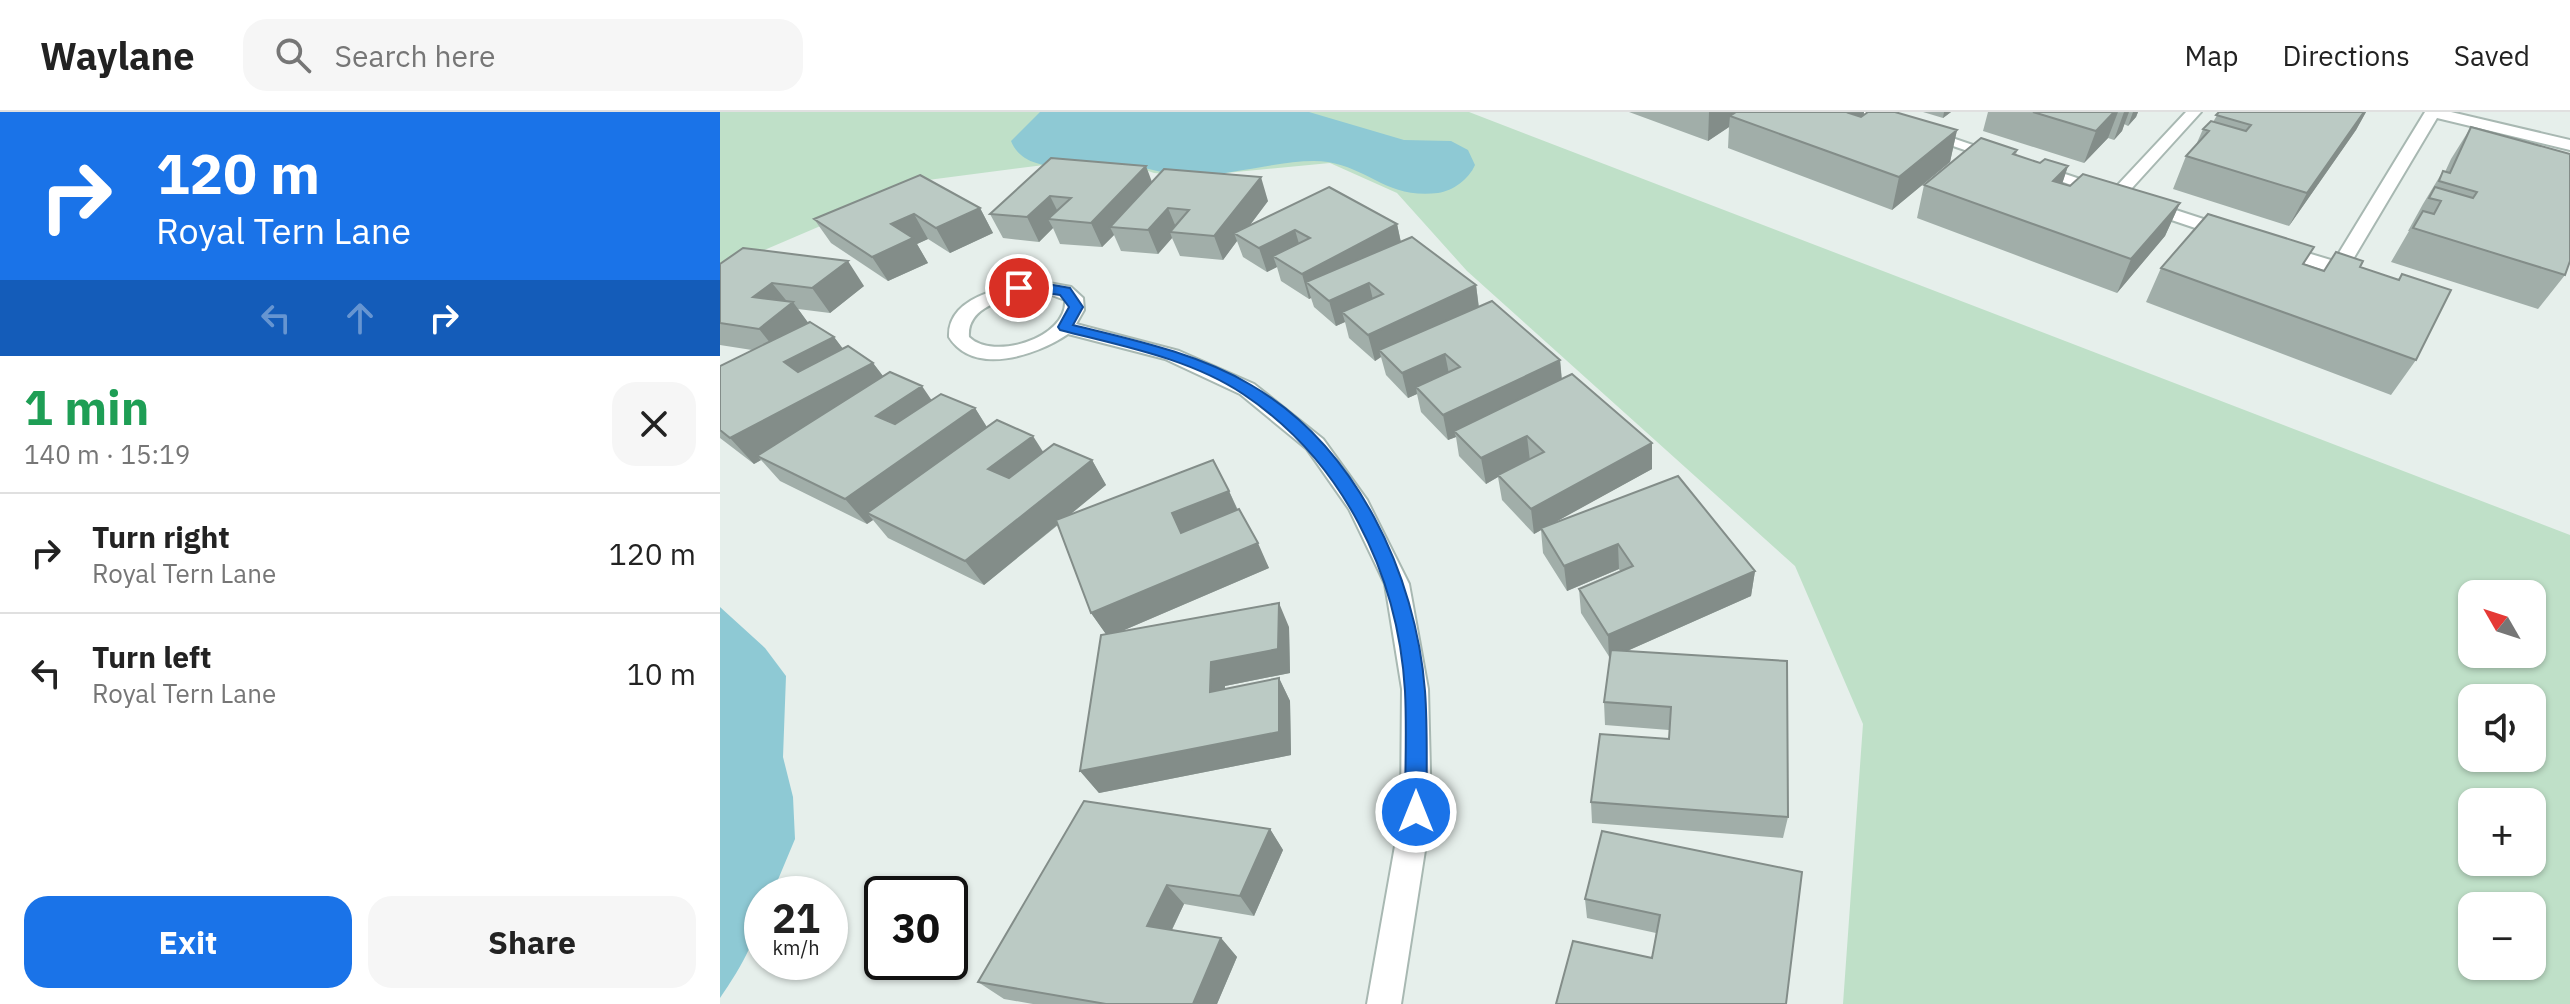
<!DOCTYPE html>
<meta charset="utf-8">
<style>
body{margin:0;font-family:"IBM Plex Sans",sans-serif;background:#f6f6f6;color:#222;height:100vh;display:flex;flex-direction:column;font-size:30px;white-space:nowrap}
*{box-sizing:border-box;margin:0}
p{font-size:26px;color:#767676}
.icon{flex:none;width:44px;height:44px;fill:none;stroke:currentColor;stroke-width:2;stroke-linecap:round;stroke-linejoin:round}
.map{position:relative;flex:1;overflow:hidden}
.drawer{display:flex;flex-direction:column;background:#fff;width:720px}
.drawer>*{flex:none}
.banner{background:#1a73e8;color:#fff;overflow:hidden}
.needle{width:52px;rotate:309deg}
.tools{position:absolute;left:1738px;top:468px;display:grid;gap:16px}
.tools a{display:grid;place-items:center;width:88px;height:88px;border-radius:16px;background:#fff;box-shadow:0 2px 6px #0004;font-size:40px}
.speed{position:absolute;left:24px;top:764px;display:flex;gap:16px;font-size:40px;font-weight:700;text-align:center}
.speed>*{display:grid;place-content:center;width:104px;height:104px;border-radius:50%;background:#fff;box-shadow:0 2px 6px #0004;line-height:1}
.speed small{font-size:20px;font-weight:400}
.speed .limit{border:4px solid #111;border-radius:12px;background:#fff;color:#111}
.pin{position:absolute;display:grid;place-items:center;width:68px;height:68px;color:#fff;margin:-34px;border:4px solid #fff;border-radius:50%;box-shadow:0 2px 8px #0007}
.me{position:absolute;width:88px;margin:-44px;rotate:0deg;stroke-linejoin:round;filter:drop-shadow(0 0 6px #0008)}
.turn{display:flex;align-items:center;gap:28px;height:168px;padding:0 24px;font-size:36px}
.turn .icon{width:104px;height:104px;stroke-width:2.5}
.turn b{display:block;font-size:56px;line-height:68px}
.lanes{display:flex;align-items:center;height:76px;padding:0 24px;background:#0003;justify-content:center;gap:40px;direction:ltr}
.lanes .off{opacity:.35}
.round{display:grid;place-items:center;flex:none;width:84px;height:84px;border-radius:24px;background:#f6f6f6}
.headline{display:flex;align-items:center;justify-content:space-between;height:136px;padding:0 24px}
h1{font-size:48px;font-weight:800;line-height:60px;color:#1e9e55}
.cta{display:flex;gap:16px;margin-top:auto;padding:16px 24px}
.cta a{flex:1;height:92px;border-radius:24px;background:#1a73e8;color:#fff;font-size:32px;font-weight:800;line-height:92px;text-align:center}
.cta a+a{background:#f6f6f6;color:#222}
ul{padding:0;list-style:none}
li{display:flex;align-items:center;gap:24px;height:120px;padding:0 24px;border-top:2px solid #e0e0e0}
li div{flex:1}
li b{display:block;font-size:30px}
li em{font-style:normal}
header{display:flex;align-items:center;gap:48px;box-sizing:border-box;height:112px;padding:0 40px;background:#fff;border-bottom:2px solid #e0e0e0}
header strong{font-size:38px}
nav{display:flex;gap:44px;margin-inline-start:auto;font-size:28px}
.search{width:560px;height:72px;background:#f6f6f6;display:flex;align-items:center;gap:20px;box-sizing:border-box;padding:0 28px;border-radius:24px;color:#767676;font-size:30px}
main{display:flex;flex:1;min-height:0}
.map>svg:first-child{display:block}
.green{fill:#bfe0c8;fill-rule:evenodd}
.water{fill:#8ec9d4}
.lines{fill:none;stroke-linecap:round;stroke-linejoin:round}
.minor-casing{stroke:#a8b8b2;stroke-width:4}
.minor{fill:#fff;fill-rule:evenodd}
.wall{fill:#a1aea9}
.shaded-wall{fill:#838d89}
.building{fill:#bbcac4;stroke:#838d89;stroke-width:2}
.route{fill:#1a73e8;stroke:#114b97;stroke-width:2}
</style>
<header>
<strong>Waylane</strong>
<div class="search"><svg class="icon" aria-label="search" viewBox="0 0 24 24"><circle cx="10" cy="10" r="6"/><path d="M15 15l6 6"/></svg>Search here</div>
<nav><a>Map</a><a>Directions</a><a>Saved</a></nav>
</header>
<main>
<section class="drawer">
<div class="banner">
<div class="turn"><svg class="icon" aria-label="right" viewBox="0 0 24 24"><path d="M7 20v-9h11M14 6l5 5-5 5"/></svg><div><b>120 m</b>Royal Tern Lane</div></div>
<div class="lanes"><svg class="icon off" aria-label="left" viewBox="0 0 24 24"><path d="M17 20v-9H6M10 6l-5 5 5 5"/></svg><svg class="icon off" aria-label="ahead" viewBox="0 0 24 24"><path d="M12 20V5M6 11l6-6 6 6"/></svg><svg class="icon" aria-label="right" viewBox="0 0 24 24"><path d="M7 20v-9h11M14 6l5 5-5 5"/></svg></div>
</div>
<div class="headline"><div><h1>1 min</h1><p>140 m · 15:19</p></div><a class="round"><svg class="icon" aria-label="close" viewBox="0 0 24 24"><path d="M6 6l12 12M18 6L6 18"/></svg></a></div>
<ul>
<li><svg class="icon" aria-label="right" viewBox="0 0 24 24"><path d="M7 20v-9h11M14 6l5 5-5 5"/></svg><div><b>Turn right</b><p>Royal Tern Lane</p></div><em>120 m</em></li>
<li><svg class="icon" aria-label="left" viewBox="0 0 24 24"><path d="M17 20v-9H6M10 6l-5 5 5 5"/></svg><div><b>Turn left</b><p>Royal Tern Lane</p></div><em>10 m</em></li>
</ul>
<div class="cta"><a>Exit</a><a>Share</a></div>
</section>
<div class="map">
<svg width="1850" height="892" viewBox="0 0 1850 892">
<rect width="100%" height="100%" fill="#e6efeb"/>
<path class="green" d="M0 0H749L1850 423V892H1123L1143 612 1075 454 747 159 677 81 610 51 474 64 434 61 408 52 324 53 208 68 0 157ZM1752 482H1812V542H1752ZM1752 586H1812V646H1752ZM1752 690H1812V750H1752ZM1752 794H1812V854H1752Z"/>
<path class="water" d="M320 0H589L684 28 731 29 748 38 755 53C749 67 733 79 718 81 668 87 650 57 608 50 572 45 514 63 475 64 451 65 431 56 409 53 375 47 308 71 291 29Z
M0 495 45 536 66 564 63 645 73 685 75 727 52 782H42C42 821 22 854 0 886Z"/>
<g class="lines">
<defs>
<path id="minor" d="M1134 0H1156L1288 45 1274 48Z
M1466 0H1481L1402 87H1390L1307 57 1315 52 1393 78Z
M1705 0H1731L1850 28V38L1717 6 1629 154 1643 159V167H1631L1552 141 1549 137 1558 132 1614 149Z
M1425 88 1514 117 1517 121 1508 126 1502 125 1419 97 1417 93Z
M329 171 351 175 363 186 364 198 356 212 459 239 534 272 603 327 647 388 689 472 708 577 711 700 681 892H647L681 700 682 577 665 472 629 397 587 337 520 282 445 247 348 222C317 243 254 265 229 225 227 180 297 172 329 171ZM329 182 345 188C348 226 273 249 249 225 246 188 303 183 329 182Z"/>
</defs>
<use href="#minor" class="minor-casing"/>
<use href="#minor" class="minor"/>
</g>
<path class="wall" d="M909 0H1144V3L1237 18 1230 50 1172 98 1008 36 1009 15 988 29Z
M1203 0H1231L1223 6Z
M1268 0H1418L1416 5 1408 14 1404 12 1402 19 1394 28 1388 26 1364 51 1263 19Z
M1499 0H1646L1636 18 1569 114 1453 77 1466 44 1476 33 1483 17 1493 10Z
M1751 15 1845 163 1818 197 1671 150 1689 119H1688L1703 92 1723 59 1725 60 1731 47Z
M1297 38 1296 43 1320 51 1348 54 1342 72 1350 74 1460 91 1445 124 1397 181 1197 106 1204 73Z
M331 46 432 70 548 89 530 113 677 112 681 130 756 173 759 195 840 248 842 267 932 357 831 412 1035 459 1031 484 907 539 1068 705 1063 726 872 711 871 690 949 627V618L885 613 884 590 890 546 861 501 859 477 900 459 899 457 847 479 823 441 821 418 814 422 782 388 778 365 766 372 739 344 736 325 728 328 701 300 697 282 688 286 666 263 661 245 655 249 629 226 625 210 616 214 594 195 591 186 589 187 561 169 557 155 547 160 523 145 517 129 503 148 460 144 452 126 438 142 401 139 394 123 382 135 340 132 333 116 319 130 283 126 270 102Z
M260 96 273 121 230 141 208 127 197 132 208 151 168 169 111 131 94 107Z
M0 152 144 174 110 201 78 197 88 211 114 225 123 237 153 251 163 264 212 288 255 296 267 315 323 340 372 348 386 373 351 402 509 379 518 398 549 456 402 519 569 515 570 561 505 574V577L559 566 570 589 571 643 379 681 360 659 386 522 371 501 338 413 264 473 168 426 153 408 147 412 60 369 41 348 34 352 0 326V254L32 238 0 233Z
M1584 152 1604 159 1640 155 1678 168 1696 248 1671 283 1426 190 1441 156Z
M550 717 563 738 534 804 464 792 452 818 501 826 517 845 497 892H313L284 887 258 870Z
M1082 760 932 846 936 821 867 806 865 787Z"/>
<path class="shaded-wall" d="M989 0H1032L1010 4 1009 15 988 29Z
M1131 0H1144L1141 21 1125 33Z
M1224 0H1231L1223 6Z
M1394 0H1398L1388 26 1364 51 1376 19Z
M1404 0H1409L1402 19 1394 28Z
M1413 0H1418L1416 5 1408 14Z
M1644 0H1646L1636 18 1569 114 1587 81Z
M1237 18 1230 50 1172 98 1179 65Z
M426 54 435 78 390 115 394 123 382 135 371 111Z
M1348 54 1337 87 1333 69Z
M541 65 548 89 521 125 514 121 517 129 503 148 494 124Z
M330 84 342 108 328 107 333 116 319 130 307 105Z
M1460 91 1445 124 1397 181 1411 147Z
M260 96 273 121 230 141 216 116Z
M448 96 458 120H450L452 126 438 142 428 118Z
M194 102 208 127 197 132 208 151 168 169 152 145 171 112Z
M677 112 682 136 586 170 591 186 589 187 582 162Z
M575 118 582 142 553 144 557 155 547 160 539 136Z
M128 149 144 174 110 201 92 176Z
M52 171 70 193 73 190 92 216 59 242 39 217 33 185Z
M649 171 655 196 622 200 625 210 616 214 609 189Z
M756 173 759 198 659 238 661 245 655 249 648 223Z
M114 225 133 250 84 276 64 250Z
M725 242 730 267 696 275 697 282 688 286 682 261Z
M840 248 842 273 734 319 736 325 728 328 723 303Z
M153 251 172 276 37 344 41 348 34 352 10 326Z
M202 274 219 299 175 329 156 304Z
M255 296 271 322 147 401 153 408 147 412 125 387Z
M313 324 329 349 285 382 268 357Z
M807 324 810 349 778 363V365L766 372 761 346Z
M932 331V357L814 422 811 397Z
M372 348 386 373 264 473 245 449Z
M509 379 520 404 461 421 452 401Z
M538 431 549 456 388 525 371 501Z
M898 432 899 457 847 479 844 454Z
M1035 459 1031 484 889 547 888 523Z
M559 491 569 515 570 561 505 574 503 603 490 580 491 550Z
M559 566 570 589 571 643 379 681 360 659Z
M550 717 563 738 534 804 520 784Z
M447 773 464 792 445 832 427 814Z
M501 826 517 845 497 892H473Z"/>
<path class="building" d="M1016 0H1131L1129 1 1141 5 1148 0H1175L1237 18 1179 65 1010 4Z
M1313 0H1394L1376 19Z
M1499 0H1644L1587 81 1466 44 1489 19 1483 17 1491 9 1526 19 1531 13 1496 3Z
M1751 15 1850 42V149L1845 163 1693 116 1703 99 1714 102 1721 89 1709 86 1715 75 1753 86 1757 80 1719 69 1723 59 1730 61Z
M1261 26 1297 38 1293 42 1320 51 1325 47 1348 54 1333 69 1350 74 1363 62 1460 91 1411 147 1204 73Z
M331 46 426 54 371 111 328 107 351 86 330 84 307 105 270 102Z
M444 57 541 65 494 124 450 120 469 98 448 96 428 118 390 115Z
M200 63 260 96 216 116 194 102 171 112 193 126 152 145 94 107Z
M609 75 677 112 582 162 553 144 590 126 575 118 539 136 514 121Z
M1488 102 1594 135 1583 152 1604 159 1616 140 1643 149 1640 155 1679 168 1682 162 1731 178 1696 248 1441 156Z
M692 125 756 173 648 223 622 200 663 182 649 171 609 189 586 170Z
M23 136 128 149 92 176 52 171 33 185 73 190 39 217 0 211V152Z
M772 189 840 248 723 303 696 275 740 255 725 242 682 261 659 238Z
M90 210 114 225 64 250 78 260 128 234 153 251 10 326 0 318V254Z
M170 260 202 274 156 304 175 312 221 282 255 296 125 387 37 344Z
M852 262 932 331 811 397 778 363 824 340 807 324 761 346 734 319Z
M277 308 313 324 268 357 289 366 334 332 372 348 245 449 147 401Z
M493 348 509 379 452 401 461 421 519 397 538 431 371 501 336 408Z
M958 364 1035 459 888 523 859 477 913 454 898 432 844 454 821 416Z
M559 491 558 537 491 550 490 580 559 566V620L360 659 381 523Z
M891 538 1067 549 1068 705 871 690 880 622 949 627 951 595 884 590Z
M364 689 550 717 520 784 447 773 427 814 501 826 473 892H386L258 870Z
M882 719 1082 760 1066 892H836L853 829 932 846 940 803 865 787Z"/>
<path class="route" d="M316 170 350 176 363 195 353 213C414 228 477 241 531 273 636 334 696 462 705 579 708 619 706 660 707 700L704 708 696 711 688 708 685 700C685 660 687 619 685 579 678 461 622 348 523 282 469 246 401 234 340 218L338 215 349 195 340 183C326 180 302 183 292 176Z"/>
</svg>
<div class="tools">
<a><svg class="needle" viewBox="-14 -14 28 28"><path d="M0-13l5 13h-10z" fill="#e53935"/><path d="M0 13l5-13h-10z" fill="#767676"/></svg></a>
<a><svg class="icon" aria-label="sound" viewBox="0 0 24 24"><path d="M4 9h4l5-4v14l-5-4H4zM17 9q2 3 0 6"/></svg></a>
<a>+</a>
<a>−</a>
</div>
<div class="speed"><div>21<small>km/h</small></div><div class="limit">30</div></div>
<div class="pin" style="left:299px;top:176px;background:#d93025"><svg class="icon" aria-label="arrive" viewBox="0 0 24 24"><path d="M6 21V4h12l-3 4 3 4H6"/></svg></div>
<svg class="me" style="left:696px;top:700px" viewBox="-20 -20 40 40"><circle r="17" fill="#1a73e8" stroke="#fff" stroke-width="3"/><path d="M0-11L8 9 0 5-8 9z" fill="#fff"/></svg>
</div>
</main>
